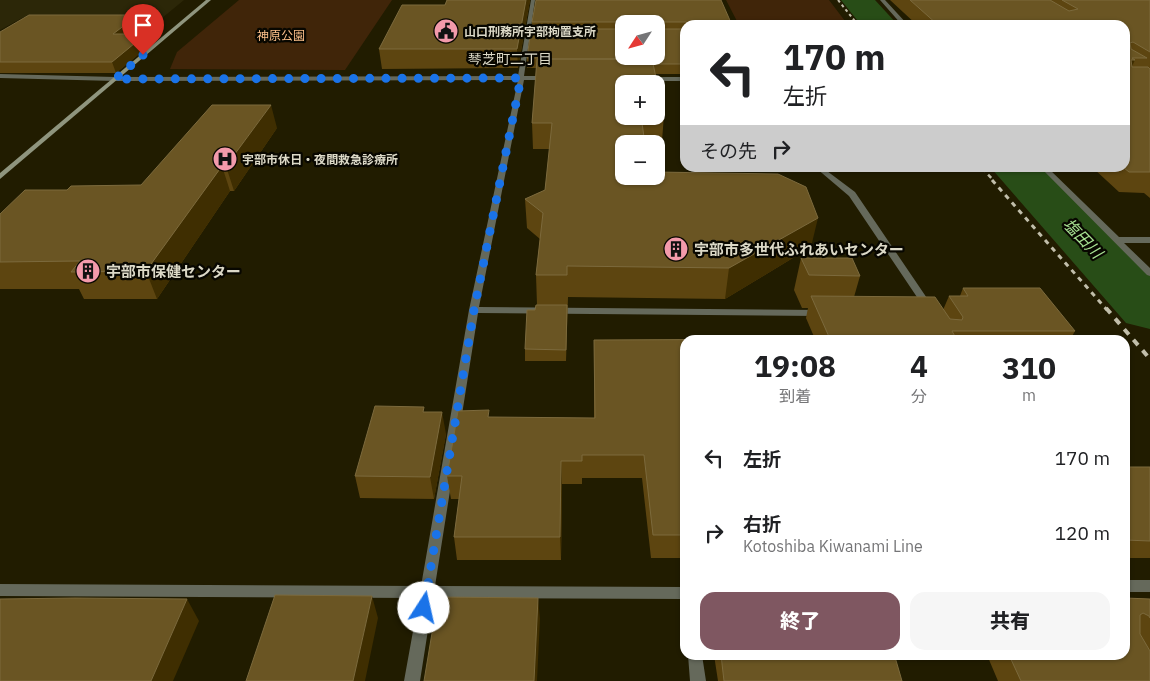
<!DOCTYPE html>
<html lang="ja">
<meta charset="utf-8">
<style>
body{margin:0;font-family:"IBM Plex Sans","Noto Sans JP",sans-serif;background:#f6f6f6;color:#202124;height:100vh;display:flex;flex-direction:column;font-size:19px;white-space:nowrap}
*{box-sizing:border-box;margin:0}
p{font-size:16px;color:#757577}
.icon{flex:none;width:28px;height:28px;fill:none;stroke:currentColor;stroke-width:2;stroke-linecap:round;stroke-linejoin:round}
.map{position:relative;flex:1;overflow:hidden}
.sheet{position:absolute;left:680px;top:335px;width:450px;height:325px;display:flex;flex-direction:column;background:#fff;border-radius:15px;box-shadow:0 1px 4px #0004}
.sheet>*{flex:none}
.guide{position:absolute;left:680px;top:20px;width:450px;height:152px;border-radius:15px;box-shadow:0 1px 4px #0004;background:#fff;color:#202124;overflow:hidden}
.needle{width:32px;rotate:234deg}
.tools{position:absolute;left:615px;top:15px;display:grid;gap:10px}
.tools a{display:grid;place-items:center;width:50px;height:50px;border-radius:10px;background:#fff;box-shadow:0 1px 4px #0004;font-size:25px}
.pin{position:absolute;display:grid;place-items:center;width:42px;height:42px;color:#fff;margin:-51px -21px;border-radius:50% 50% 50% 0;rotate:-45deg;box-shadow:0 0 5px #0007}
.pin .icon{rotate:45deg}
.me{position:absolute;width:55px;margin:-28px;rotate:10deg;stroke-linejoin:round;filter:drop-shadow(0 0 4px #0008)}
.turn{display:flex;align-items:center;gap:18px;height:105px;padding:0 20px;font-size:22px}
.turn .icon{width:65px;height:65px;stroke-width:2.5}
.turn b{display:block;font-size:35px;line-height:42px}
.then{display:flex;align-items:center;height:48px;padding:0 20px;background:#0003;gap:10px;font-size:19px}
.eta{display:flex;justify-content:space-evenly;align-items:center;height:85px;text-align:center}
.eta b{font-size:30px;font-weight:800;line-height:35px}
.cta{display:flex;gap:10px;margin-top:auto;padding:10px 20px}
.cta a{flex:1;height:58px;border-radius:15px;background:#7f5761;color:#fff;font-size:20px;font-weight:800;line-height:58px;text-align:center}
.cta a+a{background:#f6f6f6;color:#202124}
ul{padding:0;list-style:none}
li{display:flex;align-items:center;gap:15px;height:75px;padding:0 20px}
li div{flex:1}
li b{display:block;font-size:19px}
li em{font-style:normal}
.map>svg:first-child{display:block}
.built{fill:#2c2708}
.green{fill:#402509}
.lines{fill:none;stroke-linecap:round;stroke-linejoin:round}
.river{fill:#284d17;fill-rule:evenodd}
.street{fill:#65695b;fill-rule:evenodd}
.secondary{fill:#8f957e;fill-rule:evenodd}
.rail-far3{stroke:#c1beaa;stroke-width:2;stroke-dasharray:3 3;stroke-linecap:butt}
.rail-far2{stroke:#c1beaa;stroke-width:2.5;stroke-dasharray:4.5 4.5;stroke-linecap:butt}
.rail-far1{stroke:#c1beaa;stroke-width:3;stroke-dasharray:5 5;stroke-linecap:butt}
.rail{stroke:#c1beaa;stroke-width:4;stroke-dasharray:7 7;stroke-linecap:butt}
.wall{fill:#5d4510;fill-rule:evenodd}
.shaded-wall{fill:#3f2e01}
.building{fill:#6a5523;stroke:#7c6a3d}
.route{stroke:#1a73e8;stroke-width:9;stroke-dasharray:0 16.2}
.labels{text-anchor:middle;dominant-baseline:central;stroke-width:4.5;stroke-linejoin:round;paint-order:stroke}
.far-poi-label{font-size:12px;font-weight:bold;fill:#dcd9c7;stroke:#080700;text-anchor:start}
.far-park-label{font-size:12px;fill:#fbbf89;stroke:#080700}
.far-neighbourhood-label{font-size:14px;fill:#dcd9c7;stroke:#080700}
.poi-label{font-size:15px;font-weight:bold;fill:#dcd9c7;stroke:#080700;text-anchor:start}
.water-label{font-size:16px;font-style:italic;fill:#a8e393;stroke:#080700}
</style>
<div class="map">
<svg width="1150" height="681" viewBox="0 0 1150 681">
<rect width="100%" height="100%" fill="#211c00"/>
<path class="built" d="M0 0H184L162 18 24 17 0 30Z"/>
<path class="green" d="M239 0H392L345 70 170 69 177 52Z
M726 0H829L848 25H739Z"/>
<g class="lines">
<path class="river" d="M841 0H875L898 25H861Z
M991 168H1044L1150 272V329L1126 323Z"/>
<path class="street" d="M531 0H535L524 76H549L552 78 549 80H524L479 307 819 310 824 313 819 316 478 313 435 586 685 587V599L433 598 420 681H404L419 598 0 596V584L421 586 469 310 518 80 115 81 0 78V74L115 77 518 76Z
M880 0H885L908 25H902Z
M685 77V81H644L641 79 644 77Z
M816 168H823L855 192 933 307 931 309H925L849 196Z
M1041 168H1048L1119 237H1150V243H1124L1150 268V276L1147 275Z
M1125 580H1150V592H1125Z
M688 655H702L706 681H690Z"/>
<path class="secondary" d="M206 0H211L0 179V173Z"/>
<path class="rail-far3" d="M838 0 858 25"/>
<path class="rail-far2" d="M982 168 994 181"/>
<path class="rail-far1" d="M992 180 1107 310"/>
<path class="rail" d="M1106 308 1150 359"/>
</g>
<path class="wall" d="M447 0H530L518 68 382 69 379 49 445 5Z
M536 0 732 25H685V74H655L664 115 662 141H645L624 176 811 247 725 299 568 297 566 361H525V349L537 305 536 275 540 239 527 228 525 199 545 190 550 149H533L532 123 537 68H527V58L532 29V22ZM624 24H656V56H624ZM656 84V116H624Z
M890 0H1150V198L1144 193 1119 192 1093 168H1064H1125V25H917Z
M138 15 142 25 131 34 150 45 116 73H0V32Z
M277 128 234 191H230L157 299H84L79 289H0V214L67 190 141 185Z
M801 258 860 276 854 297 943 310 949 296H960L963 288 1075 331 1070 340H685V558H651L642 478H582V484H562L561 560H457L454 537 459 499H451L447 476 489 417 594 418V340L815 339 806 318 808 308H802L794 290Z
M425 412 446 434 434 499 360 498 355 476Z
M1125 467H1150V558H1125Z
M1125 598 1150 599V681H998L987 655H1125Z
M714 655H878L879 657 902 681H718Z"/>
<path class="shaded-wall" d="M526 0H530L518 68 517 49Z
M138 15 142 25 117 44 113 34Z
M146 34 150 45 116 73 112 62Z
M1131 60H1135L1127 77Z
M271 105 277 128 234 191 226 166Z
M222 166 230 191 157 299 146 271Z
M818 218 811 247 725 299 729 268Z
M442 412 446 434 434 499 430 477Z
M561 461 562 484 561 560 560 537Z
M372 596 378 618 365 681H353Z
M538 598 540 619 537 681H534Z
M187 599 199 621 173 681H151Z"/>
<path class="building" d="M447 0H526L517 49H379L402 5H445Z
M536 0H721L732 25H687L688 24 686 22H657L656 24H625L624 22H532Z
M910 0H1050L1069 11 1078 9 1062 0H1150V52L1133 42 1130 43 1131 49 1147 58H1132L1135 60H1131L1132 67H1148L1150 69V172H1129L1124 168H1125V25H938Z
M29 15H138L113 34H146L112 62H0V32Z
M531 29H624V56H656V29H685V64H653L652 59H539V58H527Z
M537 59H652L664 115H656V84H624V116H641L645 144H624V176H656V172L778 174 806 187 818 218 729 268 567 266V275H536L543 213 525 199 545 190 552 123H532Z
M212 105H271L226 166H222L146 271 71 272 80 261 0 262V214L25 190H67L71 186 141 185Z
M801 258H852L860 276 809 275Z
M963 288H1040L1075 331H952L957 340H685V535H653L644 455H582V461H561L560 537H454L462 476H447L458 411 489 410 488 417 595 418 594 340 830 339 811 296 935 297 950 319 962 320 963 317 949 296H968Z
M536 305H567L566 350 525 349 527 310H535Z
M375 406 424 407 423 412H442L430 477 355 476Z
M1125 467H1150V541L1125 540Z
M275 595 372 596 353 681H246Z
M438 597 538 598 534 681H424Z
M75 598 187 599 151 681H0V599Z
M1125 598 1150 599V618L1149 616 1143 613 1140 615V634L1150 651V681H1021L1009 655H1125Z
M721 655H878L879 657H895L902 681H724Z"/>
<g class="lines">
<path class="route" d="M143 55 115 79 521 78 474 310 424 608"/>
</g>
<defs>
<symbol id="civic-disc" viewBox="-11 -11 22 22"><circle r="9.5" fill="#f39aab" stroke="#080700"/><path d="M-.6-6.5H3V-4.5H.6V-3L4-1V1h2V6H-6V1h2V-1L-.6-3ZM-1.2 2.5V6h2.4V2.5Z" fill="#111"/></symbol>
<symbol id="hospital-disc" viewBox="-11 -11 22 22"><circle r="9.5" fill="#f39aab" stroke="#080700"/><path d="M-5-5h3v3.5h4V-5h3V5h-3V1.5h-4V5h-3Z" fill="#111"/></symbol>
<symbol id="building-disc" viewBox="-11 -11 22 22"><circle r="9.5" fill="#f39aab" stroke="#080700"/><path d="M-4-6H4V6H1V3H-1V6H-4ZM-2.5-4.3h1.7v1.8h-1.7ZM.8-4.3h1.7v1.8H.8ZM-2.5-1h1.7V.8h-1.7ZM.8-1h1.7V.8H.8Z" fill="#111"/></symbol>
</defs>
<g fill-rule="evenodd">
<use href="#civic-disc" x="432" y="17" width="28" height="28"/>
<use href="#hospital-disc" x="211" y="145" width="28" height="28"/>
<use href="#building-disc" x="662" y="235" width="28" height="28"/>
<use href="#building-disc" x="74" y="257" width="28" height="28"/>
</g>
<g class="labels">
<g class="far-poi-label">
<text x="464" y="31">山口刑務所宇部拘置支所</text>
<text x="242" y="159">宇部市休日・夜間救急診療所</text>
</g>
<g class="far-park-label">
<text x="281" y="35">神原公園</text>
</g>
<g class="far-neighbourhood-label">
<text x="510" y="59">琴芝町二丁目</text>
</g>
<g class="poi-label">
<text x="694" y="249">宇部市多世代ふれあいセンター</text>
<text x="106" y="271">宇部市保健センター</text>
</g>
<g class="water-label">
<text transform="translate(1083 238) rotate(46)">塩田川</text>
</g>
</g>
</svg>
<div class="tools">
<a><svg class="needle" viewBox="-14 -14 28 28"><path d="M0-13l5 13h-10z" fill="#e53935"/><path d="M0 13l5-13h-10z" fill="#757577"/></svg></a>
<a>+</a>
<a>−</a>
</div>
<div class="pin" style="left:143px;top:55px;background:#d93025"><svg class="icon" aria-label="arrive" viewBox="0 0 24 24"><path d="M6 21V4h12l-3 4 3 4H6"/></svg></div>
<svg class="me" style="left:424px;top:608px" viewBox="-20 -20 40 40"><circle r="19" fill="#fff"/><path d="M0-13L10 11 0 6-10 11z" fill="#1a73e8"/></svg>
<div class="guide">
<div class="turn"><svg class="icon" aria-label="left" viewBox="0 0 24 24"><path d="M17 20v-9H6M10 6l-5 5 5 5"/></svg><div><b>170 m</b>左折</div></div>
<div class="then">その先<svg class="icon" aria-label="right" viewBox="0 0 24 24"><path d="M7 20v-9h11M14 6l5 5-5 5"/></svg></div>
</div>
<section class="sheet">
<div class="eta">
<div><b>19:08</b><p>到着</p></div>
<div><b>4</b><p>分</p></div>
<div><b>310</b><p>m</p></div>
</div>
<ul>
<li><svg class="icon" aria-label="left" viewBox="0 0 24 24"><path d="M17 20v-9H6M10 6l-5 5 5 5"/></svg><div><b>左折</b></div><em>170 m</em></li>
<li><svg class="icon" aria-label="right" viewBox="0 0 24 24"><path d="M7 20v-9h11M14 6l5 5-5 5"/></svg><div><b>右折</b><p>Kotoshiba Kiwanami Line</p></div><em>120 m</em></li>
</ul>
<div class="cta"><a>終了</a><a>共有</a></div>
</section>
</div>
